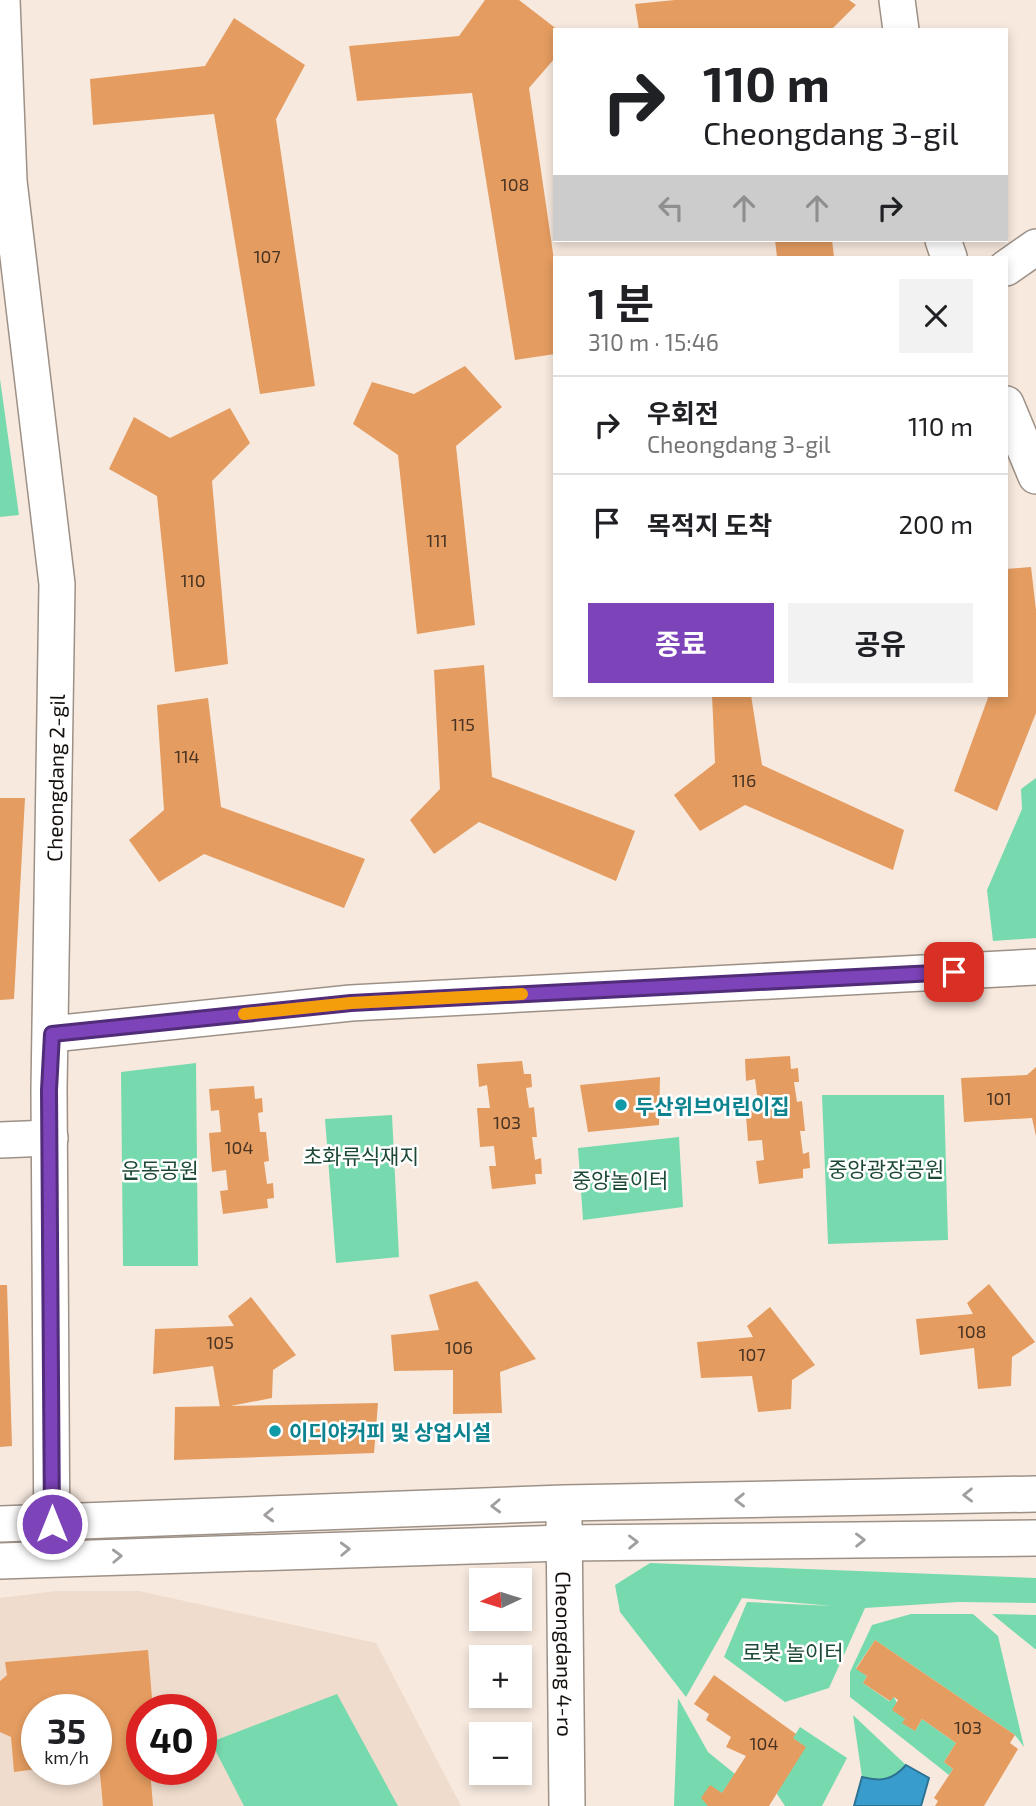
<!DOCTYPE html>
<html lang="ko">
<meta charset="utf-8">
<style>
body{margin:0;font-family:"Exo 2","Noto Sans KR",sans-serif;background:#f2f2f2;color:#202124;height:100vh;display:flex;flex-direction:column;font-size:26px;white-space:nowrap}
*{box-sizing:border-box;margin:0}
p{font-size:23px;color:#757577}
.icon{flex:none;width:38px;height:38px;fill:none;stroke:currentColor;stroke-width:2;stroke-linecap:round;stroke-linejoin:round}
.map{position:relative;flex:1;overflow:hidden}
.side{position:absolute;left:553px;top:256px;width:455px;height:441px;display:flex;flex-direction:column;background:#fff;border-radius:0px;box-shadow:0 4px 10px #0003}
.side>*{flex:none}
.hud{position:absolute;left:553px;top:28px;width:455px;height:214px;border-radius:0px;box-shadow:0 4px 10px #0003;background:#fff;color:#202124;overflow:hidden}
.needle{width:46px;rotate:266deg}
.tools{position:absolute;left:469px;top:1568px;display:grid;gap:14px}
.tools a{display:grid;place-items:center;width:63px;height:63px;border-radius:0px;background:#fff;box-shadow:0 4px 10px #0003;font-size:35px}
.speed{position:absolute;left:21px;top:1694px;display:flex;gap:14px;font-size:35px;font-weight:700;text-align:center}
.speed>*{display:grid;place-content:center;width:91px;height:91px;border-radius:50%;background:#fff;box-shadow:0 4px 10px #0003;line-height:1}
.speed small{font-size:18px;font-weight:400}
.speed .limit{border:10px solid #d22;background:#fff;color:#111}
.pin{position:absolute;display:grid;place-items:center;width:60px;height:60px;color:#fff;margin:-30px;border-radius:14px;box-shadow:0 4px 10px #0006}
.me{position:absolute;width:77px;margin:-38px;rotate:0deg;stroke-linejoin:round;filter:drop-shadow(0 0 5px #0008)}
.turn{display:flex;align-items:center;gap:24px;height:147px;padding:0 35px;font-size:32px}
.turn .icon{width:91px;height:91px;stroke-width:2.5}
.turn b{display:block;font-size:49px;line-height:60px}
.lanes{display:flex;align-items:center;height:66px;padding:0 35px;background:#0003;justify-content:center;gap:35px;direction:ltr}
.lanes .off{opacity:.35}
.round{display:grid;place-items:center;flex:none;width:74px;height:74px;border-radius:0px;background:#f2f2f2}
.head{display:flex;align-items:center;justify-content:space-between;height:119px;padding:0 35px}
h1{font-size:42px;font-weight:700;line-height:52px}
.button{display:flex;gap:14px;margin-top:auto;padding:14px 35px}
.button a{flex:1;height:80px;border-radius:0px;background:#7d43b9;color:#fff;font-size:28px;font-weight:700;line-height:80px;text-align:center}
.button a+a{background:#f2f2f2;color:#202124}
ul{padding:0;list-style:none}
li{display:flex;align-items:center;gap:21px;height:98px;padding:0 35px;border-top:2px solid #e0e0e0}
li div{flex:1}
li b{display:block;font-size:26px}
li em{font-style:normal}
.map>svg:first-child{display:block}
.built{fill:#f0dccc;fill-rule:evenodd}
.green{fill:#77daaf}
.water{fill:#389dcd;stroke:#2e7393;stroke-width:2}
.building{fill:#e49c60}
.lines{fill:none;stroke-linecap:round;stroke-linejoin:round}
.minor-casing{stroke:#9d9187;stroke-width:38}
.minor{stroke:#fff;stroke-width:35}
.oneway{stroke:#a19f9e}
.route-casing{stroke:#512c78;stroke-width:18}
.route{stroke:#7d43b9;stroke-width:12}
.slow{stroke:#f59e0b;stroke-width:12}
.culture-dot{fill:#0f9aa8;stroke:#fff;stroke-width:2.5}
.labels{text-anchor:middle;dominant-baseline:central;stroke-width:5;stroke-linejoin:round;paint-order:stroke}
.number-label{font-size:18px;fill:#493322}
.street-label{font-size:21px;fill:#15100d;stroke:#fff}
.culture-label{font-size:21px;font-weight:bold;fill:#0d838f;stroke:#fff;text-anchor:start}
.park-label{font-size:21px;fill:#1c4835;stroke:#fff}
</style>
<div class="map">
<svg width="1036" height="1806" viewBox="0 0 1036 1806">
<rect width="100%" height="100%" fill="#f7e9de"/>
<path class="built" d="M56 1591H139L376 1643 461 1806H0V1598ZM37 1710H96V1769H37ZM142 1710H201V1769H142Z"/>
<path class="green" d="M0 379 19 515 0 517Z
M1036 778V938L993 941 987 890 1022 809 1021 789Z
M196 1063 198 1266H123L121 1072Z
M822 1095H944L948 1240 828 1244Z
M392 1115 399 1257 336 1263 325 1119Z
M679 1137 683 1207 583 1220 578 1148Z
M650 1563 1036 1578V1603L958 1602 865 1608 829 1688 785 1702 724 1657 747 1602 832 1606 742 1598 686 1697 620 1612 615 1585Z
M911 1614H973L998 1636 1024 1747 1015 1735 875 1640 856 1668 867 1676 863 1683 889 1701 894 1697 905 1719 903 1723 915 1731 922 1719 956 1743 944 1762 953 1769 949 1775 850 1697V1672L872 1625Z
M992 1614 1036 1615V1649H1035Z
M337 1694 398 1806H244L211 1742Z
M678 1698 708 1752 735 1774 722 1793 708 1806H674Z
M853 1715 906 1765C893 1781 881 1781 862 1777Z
M800 1727 847 1758 822 1806H785L777 1794 793 1738Z"/>
<path class="water" d="M906 1765 929 1778 921 1806H854L862 1777C881 1782 893 1780 906 1765Z"/>
<path class="building" d="M485 0H519L558 30H555V58L529 88 555 267V354L515 360 472 93 357 101 349 46 459 36Z
M675 0H849L856 5 831 30H639L635 4Z
M234 18 305 65 276 119 315 386 260 394 214 114 93 125 90 79 205 66Z
M775 240H832L834 257H777Z
M465 366 502 407 456 446 475 625 417 634 398 455 353 424 372 382 414 394Z
M230 408 250 443 212 481 228 664 175 672 157 496 109 469 134 417 170 438Z
M1031 567 1036 610V713L997 811 954 791 989 695H1006V569Z
M484 665 492 777 635 831 616 881 479 822 434 854 410 820 440 789 434 670Z
M712 695H751L762 765 904 830 893 870 745 805 700 831 674 795 715 763Z
M208 698 221 807 365 859 344 908 204 854 159 882 129 840 164 810 157 705Z
M0 798H25L14 999 0 1000Z
M790 1056 791 1069 798 1068 799 1082H794L797 1102 802 1101 805 1131H800L803 1154 809 1152 810 1168 803 1169V1178L759 1184 756 1161 764 1160 762 1140 748 1141 745 1103 758 1102 755 1079 746 1081 745 1059Z
M522 1061 524 1074H531L532 1087 526 1088 529 1108 534 1107 537 1137H532L535 1160 541 1158 542 1174H535L536 1184 492 1189 489 1166H496L494 1146 480 1147 477 1108H490L487 1085 479 1087 477 1064Z
M1036 1067V1136L1032 1118 964 1122 961 1078 1027 1075Z
M660 1077 659 1125 588 1132 580 1085Z
M254 1086 255 1099 262 1098 263 1112 258 1113 260 1132H266L269 1161 264 1162 267 1184 273 1183 274 1198 267 1199 268 1208 223 1214 220 1191 228 1190 226 1170 212 1172 209 1133 221 1132 219 1110 211 1111 209 1089Z
M477 1281 536 1359 500 1372 502 1413 453 1414V1370L394 1371 391 1335 439 1330 429 1295Z
M989 1284 1035 1342 1012 1357 1011 1386 978 1389 974 1348 920 1355 916 1319 973 1314 967 1303Z
M0 1285H7L12 1446 0 1447Z
M251 1297 296 1355 273 1370 272 1398 220 1408 213 1366 153 1374 155 1329 234 1326 228 1316Z
M770 1307 815 1365 792 1380 791 1409 758 1412 752 1376 701 1378 697 1342 753 1337 747 1326Z
M378 1403 374 1453 174 1460 175 1407Z
M875 1640 1015 1735 1010 1743 1018 1749 984 1806H935L938 1801 934 1798 953 1769 944 1762 956 1743 922 1719 915 1731 902 1723 905 1719 892 1710 898 1700 894 1697 890 1701 863 1683 867 1676 856 1669Z
M148 1650 153 1710H142V1769H150L153 1806H103L99 1763H96V1710H37V1769L14 1772 11 1737 0 1732V1681L7 1675 5 1662Z
M714 1675 796 1734 793 1738 806 1747 769 1806H708L701 1798 710 1785 722 1793 746 1756 726 1747 731 1737 706 1720 709 1714 694 1704Z"/>
<g class="lines">
<defs>
<g id="minor">
<path d="M2 0 9 181 57 584 49 1090 52 1558"/>
<path d="M897 0 901 30"/>
<path d="M943 240 949 257"/>
<path d="M1006 268 1036 247"/>
<path d="M1006 404 1036 476"/>
<path d="M52 1034 351 1003 1036 967"/>
<path d="M0 1140 50 1138"/>
<path id="s1" d="M564 1519 567 1806"/>
<path d="M0 1524 564 1503 1036 1494"/>
<path d="M0 1561 565 1543 1036 1538"/>
</g>
</defs>
<use href="#minor" class="minor-casing"/>
<use href="#minor" class="minor"/>
</g>
<defs><path id="oneway-chevron" d="M-2-3.5L2.5 0L-2 3.5" fill="none" stroke-width="1.6" stroke-linecap="round" stroke-linejoin="round" transform="scale(1.75)"/></defs>
<g class="oneway">
<use href="#oneway-chevron" transform="translate(968 1495) rotate(179)"/>
<use href="#oneway-chevron" transform="translate(740 1500) rotate(179)"/>
<use href="#oneway-chevron" transform="translate(496 1506) rotate(178)"/>
<use href="#oneway-chevron" transform="translate(269 1515) rotate(178)"/>
<use href="#oneway-chevron" transform="translate(860 1540) rotate(-1)"/>
<use href="#oneway-chevron" transform="translate(633 1542) rotate(-1)"/>
<use href="#oneway-chevron" transform="translate(345 1549) rotate(-2)"/>
<use href="#oneway-chevron" transform="translate(117 1556) rotate(-2)"/>
</g>
<g class="lines">
<defs>
<path id="route" d="M52 1524 49 1090 52 1034 351 1003 954 972"/>
</defs>
<use href="#route" class="route-casing"/>
<use href="#route" class="route"/>
<path class="slow" d="M244 1014 351 1003 522 994"/>
</g>
<g class="culture-dot">
<circle cx="621" cy="1105" r="7"/>
<circle cx="275" cy="1431" r="7"/>
</g>
<g class="labels">
<g class="number-label">
<text x="515" y="184">108</text>
<text x="267" y="256">107</text>
<text x="437" y="540">111</text>
<text x="193" y="580">110</text>
<text x="463" y="724">115</text>
<text x="187" y="756">114</text>
<text x="744" y="780">116</text>
<text x="999" y="1098">101</text>
<text x="507" y="1122">103</text>
<text x="239" y="1147">104</text>
<text x="972" y="1331">108</text>
<text x="220" y="1342">105</text>
<text x="459" y="1347">106</text>
<text x="752" y="1354">107</text>
<text x="968" y="1727">103</text>
<text x="764" y="1743">104</text>
</g>
<g class="street-label">
<text transform="translate(55 778) rotate(-89)">Cheongdang 2-gil</text>
<text stroke="none"><textPath href="#s1" startOffset="135">Cheongdang 4-ro</textPath></text>
</g>
<g class="culture-label">
<text x="635" y="1105">두산위브어린이집</text>
<text x="289" y="1431">이디야커피 및 상업시설</text>
</g>
<g class="park-label">
<text x="361" y="1155">초화류식재지</text>
<text x="886" y="1168">중앙광장공원</text>
<text x="160" y="1169">운동공원</text>
<text x="620" y="1179">중앙놀이터</text>
<text x="793" y="1651">로봇 놀이터</text>
</g>
</g>
</svg>
<div class="tools">
<a><svg class="needle" viewBox="-14 -14 28 28"><path d="M0-13l5 13h-10z" fill="#e53935"/><path d="M0 13l5-13h-10z" fill="#757577"/></svg></a>
<a>+</a>
<a>−</a>
</div>
<div class="speed"><div>35<small>km/h</small></div><div class="limit">40</div></div>
<div class="pin" style="left:954px;top:972px;background:#d93025"><svg class="icon" aria-label="arrive" viewBox="0 0 24 24"><path d="M6 21V4h12l-3 4 3 4H6"/></svg></div>
<svg class="me" style="left:52px;top:1524px" viewBox="-20 -20 40 40"><circle r="17" fill="#7d43b9" stroke="#fff" stroke-width="3"/><path d="M0-11L8 9 0 5-8 9z" fill="#fff"/></svg>
<div class="hud">
<div class="turn"><svg class="icon" aria-label="right" viewBox="0 0 24 24"><path d="M7 20v-9h11M14 6l5 5-5 5"/></svg><div><b>110 m</b>Cheongdang 3-gil</div></div>
<div class="lanes"><svg class="icon off" aria-label="left" viewBox="0 0 24 24"><path d="M17 20v-9H6M10 6l-5 5 5 5"/></svg><svg class="icon off" aria-label="ahead" viewBox="0 0 24 24"><path d="M12 20V5M6 11l6-6 6 6"/></svg><svg class="icon off" aria-label="ahead" viewBox="0 0 24 24"><path d="M12 20V5M6 11l6-6 6 6"/></svg><svg class="icon" aria-label="right" viewBox="0 0 24 24"><path d="M7 20v-9h11M14 6l5 5-5 5"/></svg></div>
</div>
<section class="side">
<div class="head"><div><h1>1 분</h1><p>310 m · 15:46</p></div><a class="round"><svg class="icon" aria-label="close" viewBox="0 0 24 24"><path d="M6 6l12 12M18 6L6 18"/></svg></a></div>
<ul>
<li><svg class="icon" aria-label="right" viewBox="0 0 24 24"><path d="M7 20v-9h11M14 6l5 5-5 5"/></svg><div><b>우회전</b><p>Cheongdang 3-gil</p></div><em>110 m</em></li>
<li><svg class="icon" aria-label="arrive" viewBox="0 0 24 24"><path d="M6 21V4h12l-3 4 3 4H6"/></svg><div><b>목적지 도착</b></div><em>200 m</em></li>
</ul>
<div class="button"><a>종료</a><a>공유</a></div>
</section>
</div>
